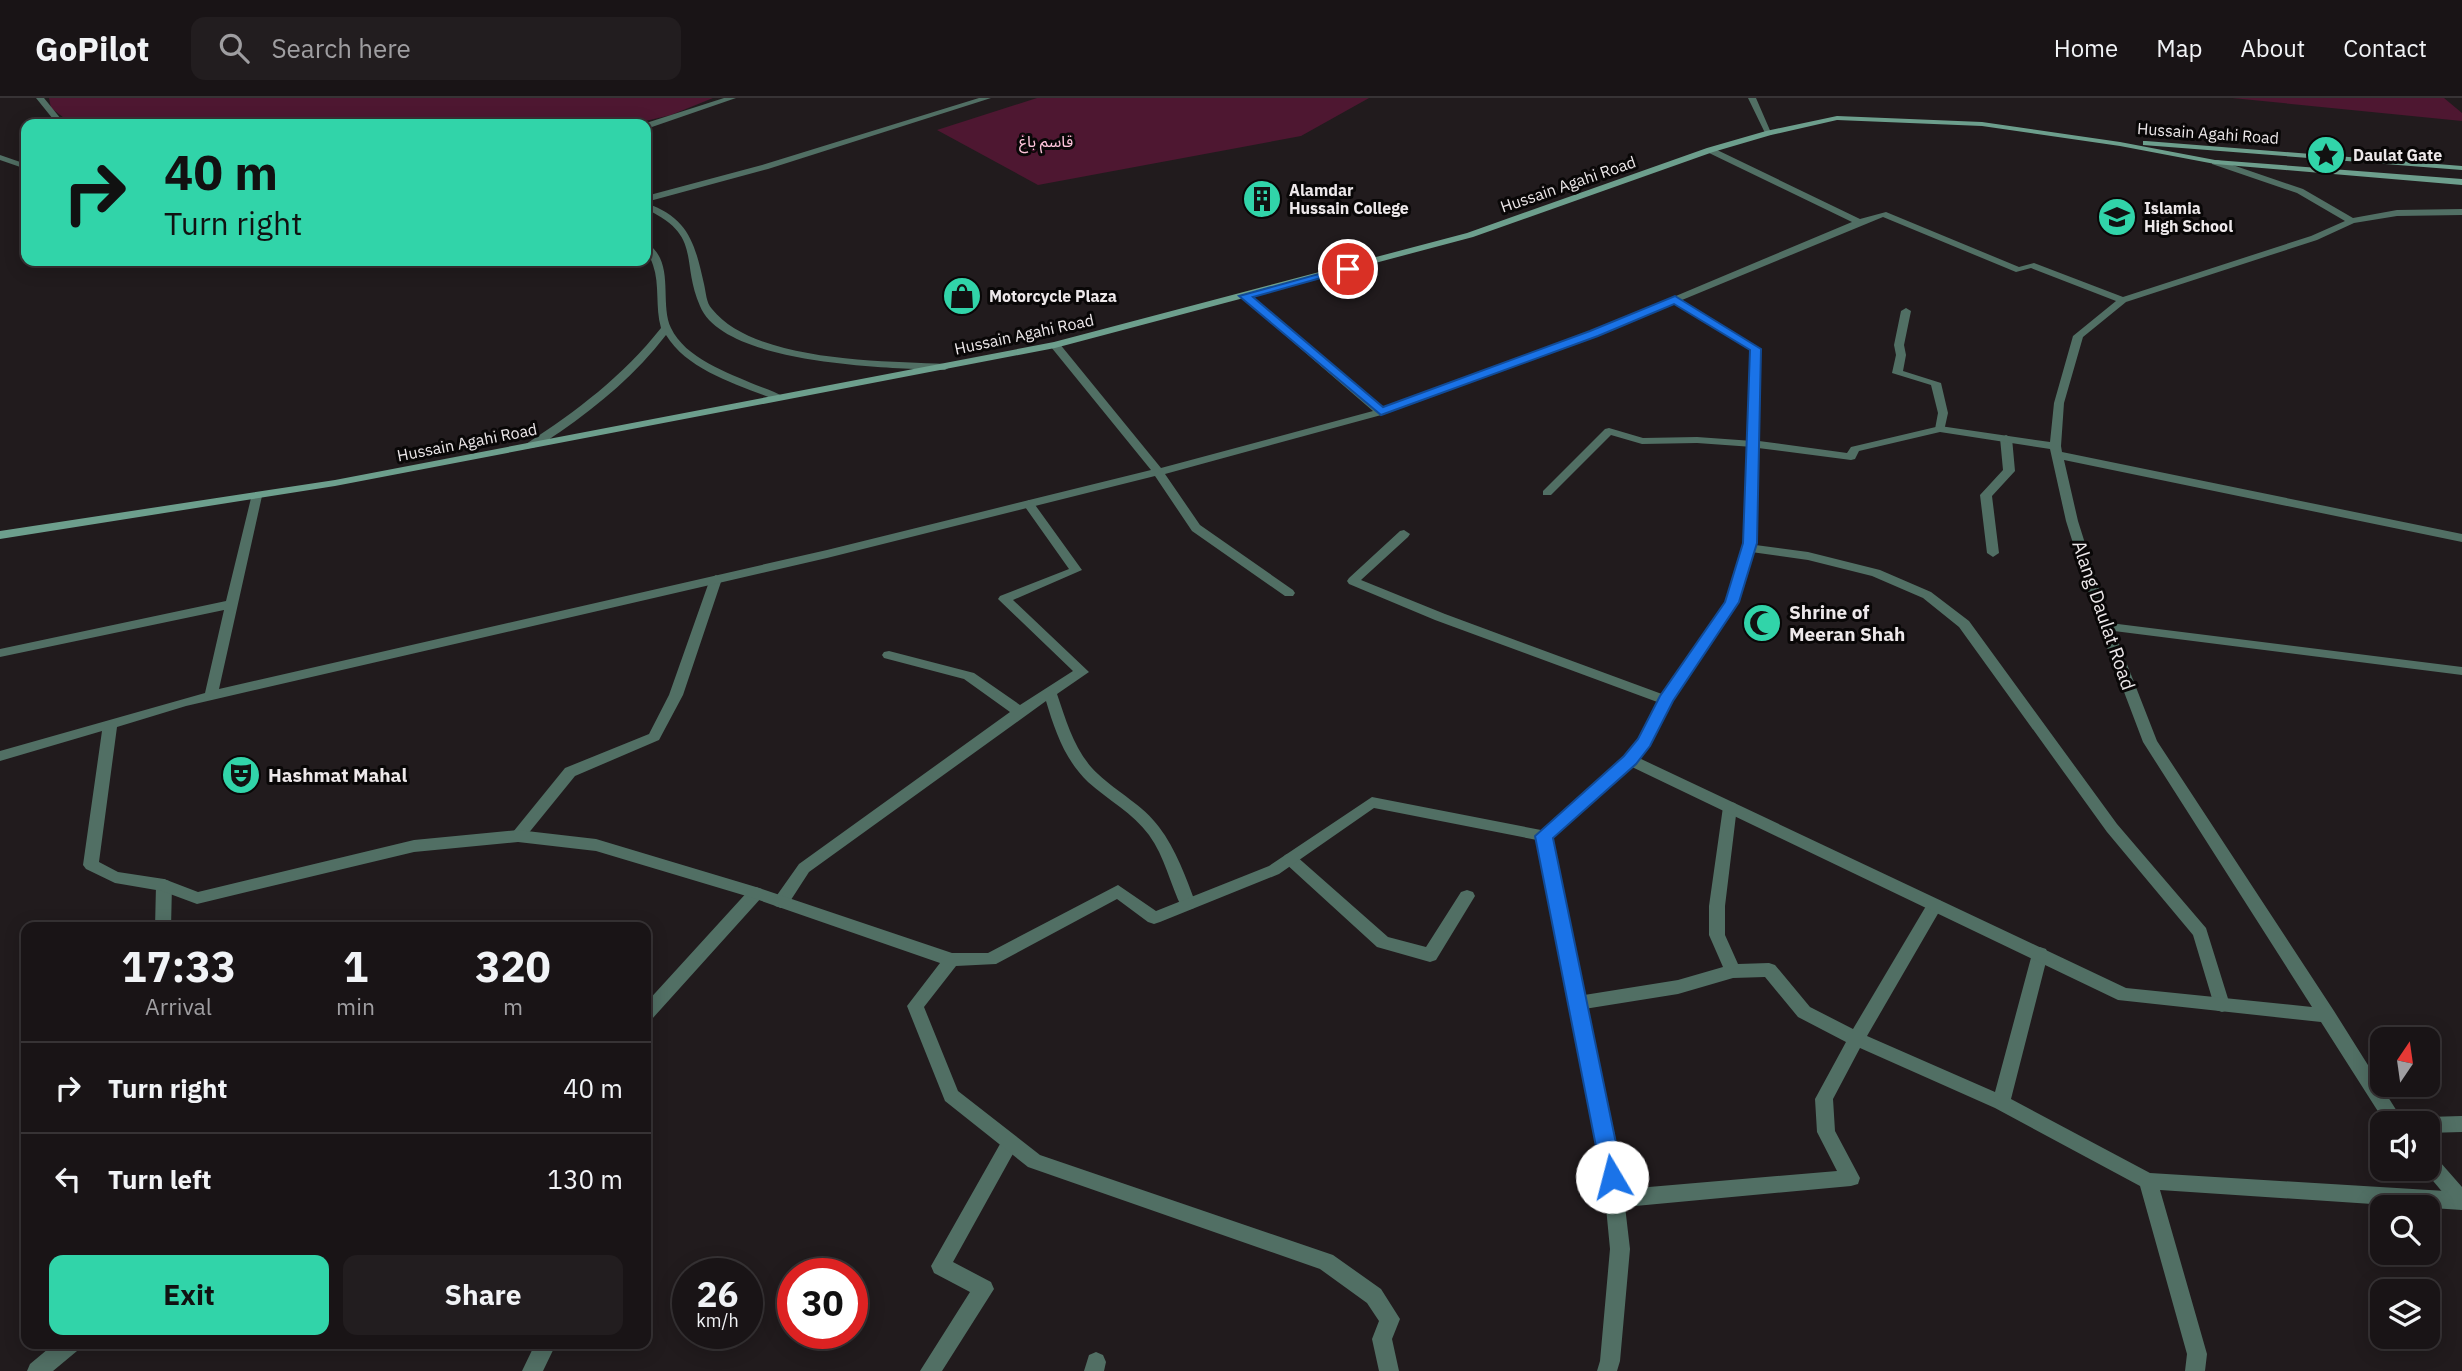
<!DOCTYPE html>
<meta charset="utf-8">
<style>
body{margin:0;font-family:"IBM Plex Sans","Noto Sans Arabic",sans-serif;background:#221d1f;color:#f1f3f6;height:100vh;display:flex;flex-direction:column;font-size:26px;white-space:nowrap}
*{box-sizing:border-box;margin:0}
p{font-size:23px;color:#9f9ea1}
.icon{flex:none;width:38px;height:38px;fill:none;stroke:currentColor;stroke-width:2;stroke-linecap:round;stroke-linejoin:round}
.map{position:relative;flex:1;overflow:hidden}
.details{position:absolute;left:21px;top:824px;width:630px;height:427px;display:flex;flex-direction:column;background:#191416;border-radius:14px;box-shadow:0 4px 18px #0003,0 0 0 2px #373335}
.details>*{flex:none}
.banner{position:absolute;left:21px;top:21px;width:630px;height:147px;border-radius:14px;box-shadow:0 4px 18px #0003,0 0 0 2px #373335;background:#31d4a9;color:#111;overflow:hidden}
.needle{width:46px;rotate:13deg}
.fabs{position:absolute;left:2370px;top:929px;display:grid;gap:14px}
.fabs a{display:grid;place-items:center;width:70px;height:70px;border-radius:14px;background:#191416;box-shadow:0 4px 18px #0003,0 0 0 2px #373335;font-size:35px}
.speed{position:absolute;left:672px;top:1160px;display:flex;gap:14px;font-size:35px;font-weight:700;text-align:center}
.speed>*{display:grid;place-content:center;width:91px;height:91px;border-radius:50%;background:#191416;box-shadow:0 4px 18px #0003,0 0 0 2px #373335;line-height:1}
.speed small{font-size:18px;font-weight:400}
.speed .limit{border:10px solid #d22;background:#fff;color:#111}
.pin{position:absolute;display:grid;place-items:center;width:60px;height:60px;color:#fff;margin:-30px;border:4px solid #fff;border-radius:50%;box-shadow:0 2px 7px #0007}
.me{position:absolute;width:77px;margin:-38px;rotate:352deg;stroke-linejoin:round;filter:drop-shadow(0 0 5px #0008)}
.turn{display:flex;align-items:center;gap:24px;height:147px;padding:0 28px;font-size:32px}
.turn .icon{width:91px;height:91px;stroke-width:2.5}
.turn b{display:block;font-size:49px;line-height:60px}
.eta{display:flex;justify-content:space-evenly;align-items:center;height:119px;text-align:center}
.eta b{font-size:42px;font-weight:800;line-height:49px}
.cta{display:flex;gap:14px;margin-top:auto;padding:14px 28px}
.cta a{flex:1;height:80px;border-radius:14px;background:#31d4a9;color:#111;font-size:28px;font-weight:800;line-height:80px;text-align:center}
.cta a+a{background:#221d1f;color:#f1f3f6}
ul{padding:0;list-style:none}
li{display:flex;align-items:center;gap:21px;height:91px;padding:0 28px;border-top:2px solid #373335}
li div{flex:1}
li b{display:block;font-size:26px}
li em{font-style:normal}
header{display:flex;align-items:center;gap:42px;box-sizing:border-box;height:98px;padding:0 35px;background:#191416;border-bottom:2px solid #373335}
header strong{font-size:33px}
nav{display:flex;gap:38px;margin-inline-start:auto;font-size:24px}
.search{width:490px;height:63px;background:#221d1f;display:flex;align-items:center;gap:18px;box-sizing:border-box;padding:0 24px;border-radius:14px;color:#9f9ea1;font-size:26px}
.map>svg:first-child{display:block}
.green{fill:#4e1731}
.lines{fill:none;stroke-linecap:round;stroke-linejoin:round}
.lane{fill:#516f64;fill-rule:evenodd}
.street{fill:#516f64;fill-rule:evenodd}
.secondary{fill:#6d9f8d;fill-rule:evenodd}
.route{fill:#1a73e8;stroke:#114b97;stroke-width:2}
.labels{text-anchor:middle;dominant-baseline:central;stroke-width:6;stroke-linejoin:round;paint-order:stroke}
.far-street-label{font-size:16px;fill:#ede8ea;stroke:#090707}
.far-park-label{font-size:16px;fill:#ffc5db;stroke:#090707}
.far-poi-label{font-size:16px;font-weight:bold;fill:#ede8ea;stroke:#090707;text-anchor:start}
.poi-label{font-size:19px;font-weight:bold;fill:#ede8ea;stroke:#090707;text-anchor:start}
.street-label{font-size:19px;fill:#ede8ea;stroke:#090707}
</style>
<header>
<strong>GoPilot</strong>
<div class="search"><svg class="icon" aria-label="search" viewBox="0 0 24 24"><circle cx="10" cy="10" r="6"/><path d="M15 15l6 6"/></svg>Search here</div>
<nav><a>Home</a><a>Map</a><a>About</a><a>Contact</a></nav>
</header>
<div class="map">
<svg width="2462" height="1273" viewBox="0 0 2462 1273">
<rect width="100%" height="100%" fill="#211b1d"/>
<path class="green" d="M49 0H713L671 17 633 26H72L51 10Z
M1037 0H1369L1301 38 1038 87 937 32Z
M2232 0H2444L2462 15V23Z"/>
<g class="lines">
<path class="lane" d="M36 0H44L65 26H57Z
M724 0H736L649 30H646V26H643Z
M979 0H991L768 71 646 104V98L762 67Z
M1906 210 1911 213 1904 247 1906 257 1903 273 1941 285 1948 315 1944 333 1940 334 1935 331 1938 315 1931 287 1892 275 1896 257 1894 247 1901 213Z
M1609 330 1643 340 1697 339 1753 343 1759 346 1753 349 1697 345 1642 346 1611 337 1551 397H1543V393L1605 331Z
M2006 337 2012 340 2015 373 1992 398 1999 455 1993 459 1987 455 1980 397 2003 372 2000 340Z
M1029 402 1033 404 1082 472 1013 502 1089 574 1057 596C1067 625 1075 655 1098 676 1118 695 1143 707 1159 729 1176 751 1186 780 1196 806L1194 810 1188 812 1182 810C1170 786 1165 759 1149 737 1133 715 1108 702 1088 684 1065 662 1055 633 1046 603L809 774 787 808 781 810 775 808 773 804 775 800 799 766 1010 614 964 581 884 560 882 557 884 554 889 553 974 575 1020 607 1073 573 998 501 1000 498 1069 471 1023 406Z
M1404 432 1410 436 1408 439 1361 482 1445 516 1670 599 1672 602 1670 605H1660L1435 522 1349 486 1347 483 1349 480 1400 433Z
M1748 446 1808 454 1880 472 1931 494 1969 523 2117 726 2206 830 2230 907 2228 912 2222 914 2216 912 2214 907 2193 837 2107 734 1959 529 1923 500 1872 478 1808 462 1744 453 1742 450Z
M716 477 722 481 683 597 659 642 575 678 523 742H513L510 738 513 734 565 670 649 636 669 597 710 481Z
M1730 704 1735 705 1737 709 1725 808V837L1738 866 1769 865 1775 867 1810 909 1853 931 1929 803 1935 801 1941 803 1943 807 1867 938 1995 994 2032 856 2034 851 2040 849 2046 851 2048 856 2011 1001 2150 1075 2462 1094V1112L2160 1092 2207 1256 2205 1273H2185L2187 1256 2140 1088 1995 1010 1860 950 1833 1001 1835 1033 1860 1080 1858 1086 1851 1088 1614 1110 1607 1107 1605 1101 1607 1095 1614 1092 1837 1073 1817 1034 1815 1001 1846 944 1798 919 1765 879 1733 880 1678 896 1578 912 1572 910 1570 905 1572 900 1578 898 1678 882 1723 869 1709 837V808L1723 709 1725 705Z
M1290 755 1295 757 1388 839 1426 849 1461 794 1467 792 1473 794 1475 798 1436 862 1430 864 1377 849 1285 765 1282 761 1285 757Z
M164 781 169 783 172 787 171 830H155L156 787 159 783Z
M756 789 762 791 764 795 762 799 652 921 646 923V905L750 791Z
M1010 1037 1016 1039 1019 1045 953 1164 991 1184 994 1191 942 1273H920L970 1194 934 1175 931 1168 1004 1039Z
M54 1246H80L77 1253 53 1273H27L30 1266Z
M535 1246H556L543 1273H522Z
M1096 1254 1103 1257 1106 1264 1104 1273H1084L1089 1257Z"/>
<path class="street" d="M1748 0H1756L1772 37 1765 35Z
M1707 50H1713L1860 121 1886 114 2019 169 2034 165 2123 199 2311 138 2345 123 2297 95 2212 66V62H2218L2303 91 2353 120 2397 112 2462 111V117L2397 118 2354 125 2317 142 2126 204 2083 239 2064 305 2061 348 2062 354 2462 436V444L2064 362 2078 423 2110 525 2462 569V577L2114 533 2157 643 2334 913 2405 1026H2386L2321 924 2118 902 1632 669 1552 740 1619 1057 1630 1151 1620 1263 1617 1273H1597L1600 1263 1610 1151 1601 1057 1537 742 1374 710 1279 776 1160 824 1154 826 1148 824 1117 801 996 866 956 868 924 909 958 993 1040 1057 1333 1157 1381 1191 1400 1221 1392 1241 1399 1273H1379L1372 1241 1379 1223 1367 1205 1320 1171 1028 1069 945 1003 907 908 940 865 753 800 596 753 518 744 414 754 197 806 162 793 115 785 86 771 83 767 102 633 0 663V653L205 595 224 512 0 559V551L226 503 252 396 256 395 262 398 219 591 827 452 1151 372 1051 249V245H1059L1161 370 1373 313 1242 200V196H1248L1383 310 1590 234 1852 124 1707 54ZM1883 119 2016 174 2031 170 2116 203 2073 238 2054 305 2050 344 1940 328 1851 349 1847 355 1759 343 1761 251 1682 202ZM1674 206 1751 252 1744 445 1726 504 1660 599 1638 642 1625 658 1541 732 1372 699 1269 768 1156 813 1118 787 988 855H952L756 789 596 741 518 732 414 742 198 794 164 781 118 774 99 764 117 629 186 608 827 460 1155 378 1192 433 1285 498H1293L1295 495 1293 492 1200 427 1165 376 1385 316 1598 238ZM1940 334 2050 351 2066 423 2099 528 2143 644 2312 909 2126 890 1639 660 1651 644 1671 603 1738 504 1756 445 1758 350 1851 362 1855 361 1859 353Z
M0 57 26 66V71L0 62Z
M646 105C689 120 695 146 704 186 706 194 706 205 712 211 754 264 882 263 945 266L950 269 945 272C890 270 724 267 700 208 680 162 703 138 646 111Z
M646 145C676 162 659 205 671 230 685 260 728 275 756 287 766 291 777 294 785 300L784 302H776C739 287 688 273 666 237 636 276 600 306 560 334 550 340 538 352 526 350V346C577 313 623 278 661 230 655 209 660 187 653 167 650 158 646 154 646 145Z
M2462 1018V1034L2427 1035V1026H2419L2421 1021 2427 1019Z
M2427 1054 2433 1056 2462 1089V1112L2455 1109 2423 1071H2427Z"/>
<path class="secondary" d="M1837 18 1982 24 2120 44 2215 62 2462 81V87L2215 66 2120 48 1982 28 1837 22 1771 37 1713 54 1473 139 1055 250 335 388 0 441V433L335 382 1054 244 1467 135 1707 50 1766 33Z
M2146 43 2462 68V72L2143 47V43Z"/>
</g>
<path class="route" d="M1344 169 1353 171 1253 199 1383 309 1590 233 1675 198 1761 251 1757 445 1739 504 1673 603 1650 648 1636 666 1553 740 1623 1079 1620 1086 1612 1089 1605 1086 1602 1079 1535 738 1624 658 1638 641 1660 598 1725 504 1743 445 1750 252 1674 206 1598 238 1381 317 1239 198Z"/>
<defs>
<symbol id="sight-disc" viewBox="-11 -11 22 22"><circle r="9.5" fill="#31d4a9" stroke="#090707"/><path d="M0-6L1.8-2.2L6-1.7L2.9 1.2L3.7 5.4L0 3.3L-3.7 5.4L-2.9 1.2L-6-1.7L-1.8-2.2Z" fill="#111"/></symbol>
<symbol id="building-disc" viewBox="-11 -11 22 22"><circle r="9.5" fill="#31d4a9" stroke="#090707"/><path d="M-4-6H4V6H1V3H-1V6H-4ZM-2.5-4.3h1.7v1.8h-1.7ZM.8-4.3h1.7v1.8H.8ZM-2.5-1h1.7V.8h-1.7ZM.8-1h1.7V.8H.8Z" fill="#111"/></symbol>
<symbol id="school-disc" viewBox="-11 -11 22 22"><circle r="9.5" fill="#31d4a9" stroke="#090707"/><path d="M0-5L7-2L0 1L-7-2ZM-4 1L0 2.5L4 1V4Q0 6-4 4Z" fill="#111"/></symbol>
<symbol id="shop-disc" viewBox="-11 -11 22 22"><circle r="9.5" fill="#31d4a9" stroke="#090707"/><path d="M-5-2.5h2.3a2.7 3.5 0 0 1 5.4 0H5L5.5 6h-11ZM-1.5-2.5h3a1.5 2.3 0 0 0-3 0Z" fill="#111"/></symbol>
<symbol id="mosque-disc" viewBox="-11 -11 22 22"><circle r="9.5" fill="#31d4a9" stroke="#090707"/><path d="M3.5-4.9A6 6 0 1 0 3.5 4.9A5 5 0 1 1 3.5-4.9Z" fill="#111"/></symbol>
<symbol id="theatre-disc" viewBox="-11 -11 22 22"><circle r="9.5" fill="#31d4a9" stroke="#090707"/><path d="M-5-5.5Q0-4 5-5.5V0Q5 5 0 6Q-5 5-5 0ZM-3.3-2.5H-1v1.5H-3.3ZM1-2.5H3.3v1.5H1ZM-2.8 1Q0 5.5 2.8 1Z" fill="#111"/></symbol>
</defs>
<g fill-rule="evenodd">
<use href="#sight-disc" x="2304" y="35" width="44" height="44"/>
<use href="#building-disc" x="1240" y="79" width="44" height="44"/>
<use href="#school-disc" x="2095" y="97" width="44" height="44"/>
<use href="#shop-disc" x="940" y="176" width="44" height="44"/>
<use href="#mosque-disc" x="1740" y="503" width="44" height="44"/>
<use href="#theatre-disc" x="219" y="655" width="44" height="44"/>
</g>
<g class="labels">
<g class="far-street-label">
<text transform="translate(2208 35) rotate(4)">Hussain Agahi Road</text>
<text transform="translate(1568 86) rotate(-19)">Hussain Agahi Road</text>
<text transform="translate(1024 236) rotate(-12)">Hussain Agahi Road</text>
<text transform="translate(467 344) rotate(-11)">Hussain Agahi Road</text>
</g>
<g class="far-park-label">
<text x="1046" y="43">قاسم باغ</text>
</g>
<g class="far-poi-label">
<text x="2353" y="57">Daulat Gate</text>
<text x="1289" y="92">Alamdar<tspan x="1289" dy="18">Hussain College</tspan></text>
<text x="2144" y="110">Islamia<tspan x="2144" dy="18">High School</tspan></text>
<text x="989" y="198">Motorcycle Plaza</text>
</g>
<g class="poi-label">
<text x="1789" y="514">Shrine of<tspan x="1789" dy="22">Meeran Shah</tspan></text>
<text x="268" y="677">Hashmat Mahal</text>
</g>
<g class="street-label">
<text transform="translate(2104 517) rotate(71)">Alang Daulat Road</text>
</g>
</g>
</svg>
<div class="fabs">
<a><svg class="needle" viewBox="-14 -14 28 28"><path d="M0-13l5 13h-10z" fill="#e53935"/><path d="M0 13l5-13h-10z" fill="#9f9ea1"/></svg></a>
<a><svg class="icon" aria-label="sound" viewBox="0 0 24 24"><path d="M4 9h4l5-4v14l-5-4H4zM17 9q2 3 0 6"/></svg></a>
<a><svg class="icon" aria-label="search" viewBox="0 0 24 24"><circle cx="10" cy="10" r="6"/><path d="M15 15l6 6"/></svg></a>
<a><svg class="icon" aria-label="layers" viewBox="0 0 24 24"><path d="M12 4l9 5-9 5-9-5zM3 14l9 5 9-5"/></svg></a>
</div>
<div class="speed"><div>26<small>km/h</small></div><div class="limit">30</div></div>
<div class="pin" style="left:1348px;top:171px;background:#d93025"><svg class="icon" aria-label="arrive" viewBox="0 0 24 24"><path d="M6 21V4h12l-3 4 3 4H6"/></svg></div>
<svg class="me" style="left:1612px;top:1079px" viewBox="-20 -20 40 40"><circle r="19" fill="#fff"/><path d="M0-13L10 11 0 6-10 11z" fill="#1a73e8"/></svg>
<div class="banner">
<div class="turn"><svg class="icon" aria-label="right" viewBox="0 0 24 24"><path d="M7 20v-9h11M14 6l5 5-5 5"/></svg><div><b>40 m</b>Turn right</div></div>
</div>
<section class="details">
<div class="eta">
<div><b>17:33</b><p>Arrival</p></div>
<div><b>1</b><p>min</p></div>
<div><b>320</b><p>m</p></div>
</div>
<ul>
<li><svg class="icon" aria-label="right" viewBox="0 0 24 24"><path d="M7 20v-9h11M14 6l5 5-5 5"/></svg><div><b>Turn right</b></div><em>40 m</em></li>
<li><svg class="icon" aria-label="left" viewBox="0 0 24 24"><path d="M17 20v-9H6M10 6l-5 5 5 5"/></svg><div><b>Turn left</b></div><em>130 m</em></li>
</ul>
<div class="cta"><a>Exit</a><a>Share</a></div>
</section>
</div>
